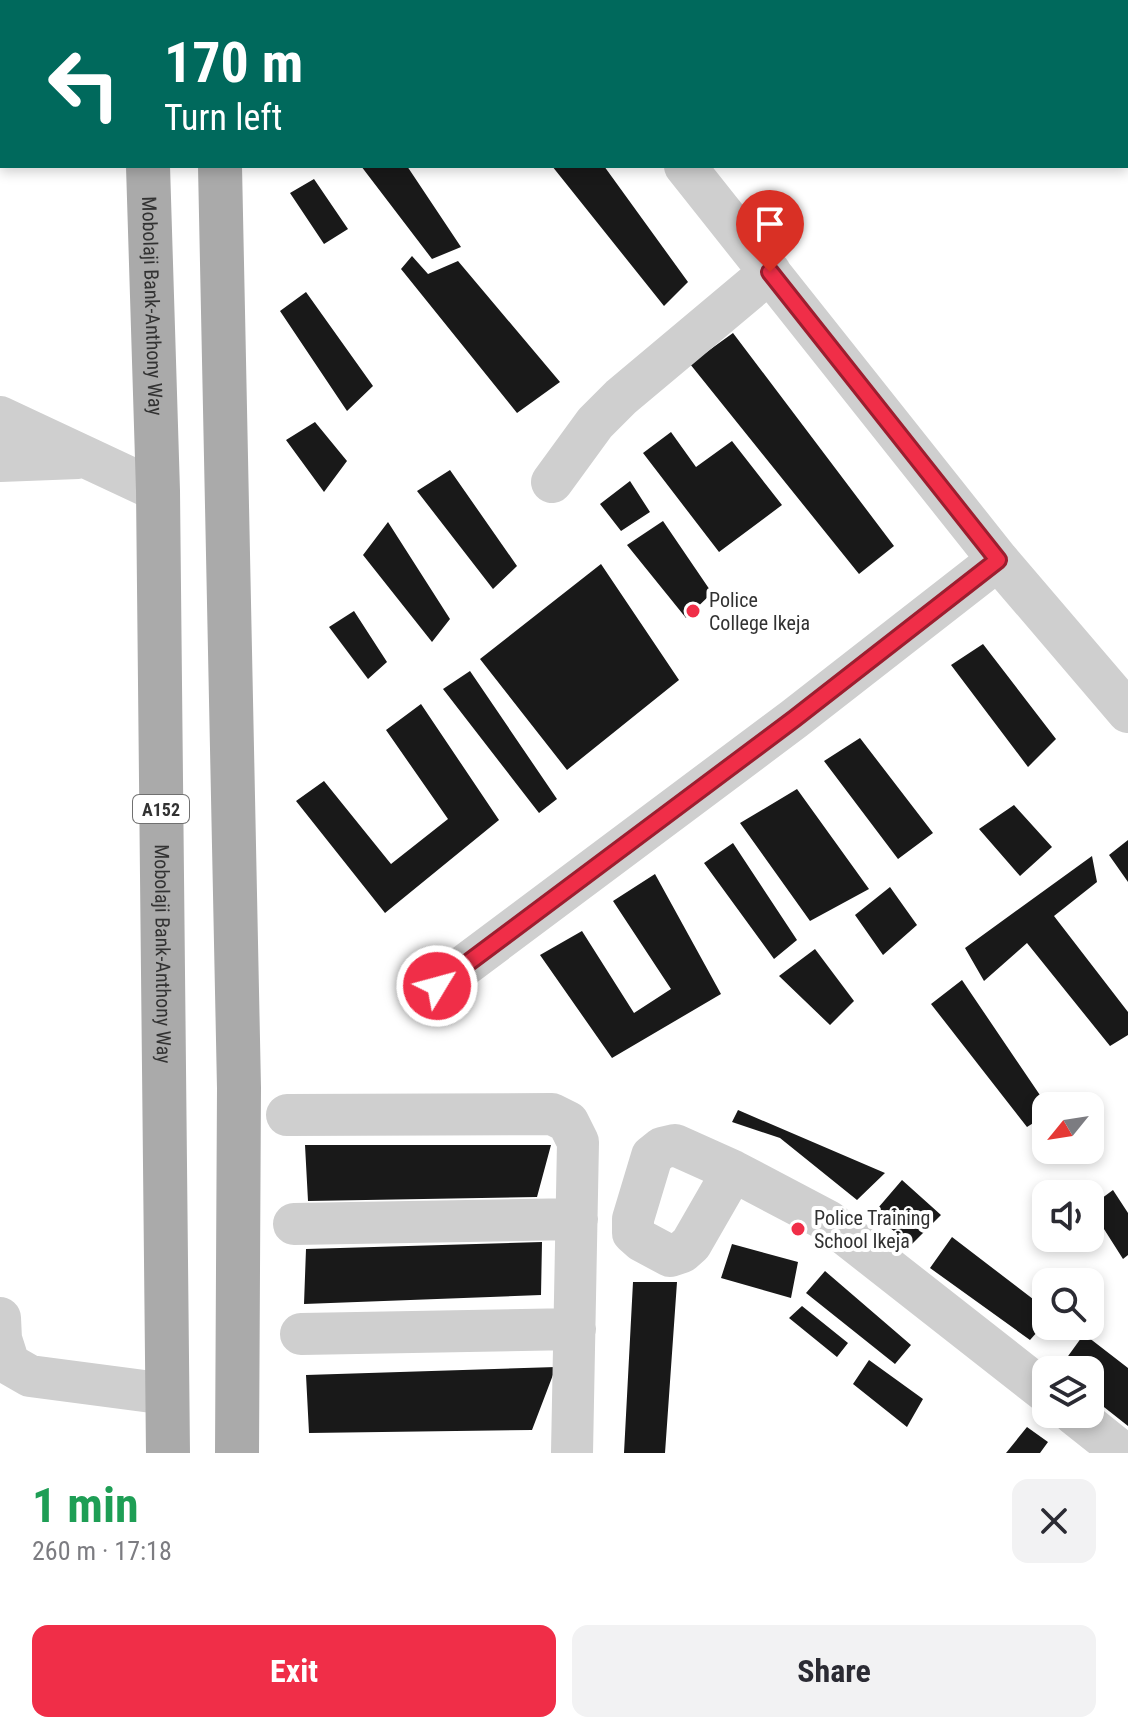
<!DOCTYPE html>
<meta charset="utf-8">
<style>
body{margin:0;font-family:"Roboto Condensed",sans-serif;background:#f2f2f3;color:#2b2b33;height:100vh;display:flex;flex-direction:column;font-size:30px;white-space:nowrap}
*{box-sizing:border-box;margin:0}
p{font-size:26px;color:#7c7c81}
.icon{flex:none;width:44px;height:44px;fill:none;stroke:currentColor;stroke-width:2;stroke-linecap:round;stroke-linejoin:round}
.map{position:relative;height:1453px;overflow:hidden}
.side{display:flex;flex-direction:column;background:#fff;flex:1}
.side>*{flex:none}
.guide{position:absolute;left:0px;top:0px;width:1128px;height:168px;box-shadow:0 4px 12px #0003;background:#00695c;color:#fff;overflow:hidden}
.needle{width:52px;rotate:240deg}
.tools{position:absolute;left:1032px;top:1092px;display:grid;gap:16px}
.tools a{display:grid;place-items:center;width:72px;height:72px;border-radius:16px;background:#fff;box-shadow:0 4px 12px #0003;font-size:40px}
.pin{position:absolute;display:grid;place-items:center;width:68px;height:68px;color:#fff;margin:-82px -34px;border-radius:50% 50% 50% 0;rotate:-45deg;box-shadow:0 0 8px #0007}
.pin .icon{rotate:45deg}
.me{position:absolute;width:88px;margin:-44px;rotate:53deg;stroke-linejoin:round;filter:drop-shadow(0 0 6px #0008)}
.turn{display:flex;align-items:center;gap:28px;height:168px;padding:0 32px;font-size:36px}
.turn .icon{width:104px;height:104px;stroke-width:2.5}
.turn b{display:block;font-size:56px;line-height:68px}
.round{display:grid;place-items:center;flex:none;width:84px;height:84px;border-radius:16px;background:#f2f2f3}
.headline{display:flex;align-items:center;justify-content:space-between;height:136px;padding:0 32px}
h1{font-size:48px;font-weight:700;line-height:60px;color:#1e9e55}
.cta{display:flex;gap:16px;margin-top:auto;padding:16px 32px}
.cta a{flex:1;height:92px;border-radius:16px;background:#f02e48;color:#fff;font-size:32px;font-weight:700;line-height:92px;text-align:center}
.cta a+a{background:#f2f2f3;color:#2b2b33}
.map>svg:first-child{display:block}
.building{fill:#191919}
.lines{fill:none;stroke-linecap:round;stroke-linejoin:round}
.minor{stroke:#cfcfcf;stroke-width:42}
.major{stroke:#aaa;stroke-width:44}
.route-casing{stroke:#9c1e2f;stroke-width:20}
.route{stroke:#f02e48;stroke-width:14}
.poi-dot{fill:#f02e48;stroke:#fff;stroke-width:3}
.labels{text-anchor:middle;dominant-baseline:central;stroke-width:8;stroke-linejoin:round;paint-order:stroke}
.shield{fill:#fff;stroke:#707070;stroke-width:2}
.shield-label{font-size:18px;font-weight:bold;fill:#323232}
.street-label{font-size:20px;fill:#323232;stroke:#fff}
.poi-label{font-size:20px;fill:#323232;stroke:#fff;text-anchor:start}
</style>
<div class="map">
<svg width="1128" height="1453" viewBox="0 0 1128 1453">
<rect width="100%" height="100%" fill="#fff"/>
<path class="building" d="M361 166H407L461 247 432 259Z
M552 166H604L688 282 664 306Z
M314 179 348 229 324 244 290 193Z
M412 256 428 274 458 261 560 382 517 413 401 269Z
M306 292 373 386 347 411 280 311Z
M733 333 894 546 859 574 690 364Z
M315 422 347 461 324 492 286 440Z
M671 432 696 467 732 441 782 505 719 552 643 453Z
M450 470 517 566 493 589 417 491Z
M630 481 650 512 621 531 600 504Z
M663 521 712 593 686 618 627 545Z
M388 522 450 619 432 642 363 555Z
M601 564 679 680 567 770 480 659Z
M354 611 387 662 368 679 329 627Z
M983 644 1056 739 1028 767 951 665Z
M470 671 557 799 539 813 443 689Z
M421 704 499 820 385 913 296 801 324 781 391 864 448 819 386 730Z
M860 738 933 833 898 859 824 761Z
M797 789 869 889 810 921 740 823Z
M1014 805 1052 847 1020 876 979 829Z
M1128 840V882L1109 855Z
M733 843 797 940 774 959 704 863Z
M1092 856 1097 882 1054 916 1128 1012V1035L1110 1046 1027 943 984 981 965 948Z
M655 874 721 994 612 1058 540 955 582 931 634 1013 671 989 613 901Z
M890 887 917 925 883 955 855 915Z
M815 949 854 1001 830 1025 779 976Z
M962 980 1046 1104V1115L1027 1127 931 1004Z
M738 1110 885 1173 857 1200 780 1138 732 1122Z
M305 1145H551L537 1197 308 1201Z
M902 1180 941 1215 912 1244 872 1215Z
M1113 1190 1128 1213V1255L1123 1259 1090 1207Z
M952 1237 1046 1309V1322L1030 1340 930 1268Z
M542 1242 541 1295 304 1304 306 1249Z
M732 1244 798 1262 791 1298 721 1278Z
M825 1271 911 1345 895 1364 806 1293Z
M633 1282H677L665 1453H624Z
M802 1306 848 1343 837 1357 789 1318Z
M1084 1334 1128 1368V1426L1090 1396V1370H1058Z
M869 1360 923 1399 907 1427 853 1384Z
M556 1367 532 1430 309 1433 306 1375Z
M1027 1427 1048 1442 1040 1453H1006Z"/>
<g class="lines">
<path class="minor" d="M551 0 553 2
M685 166 998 560 1128 712
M0 417 158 491
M0 461 78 458
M552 482 595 423 621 397 770 272
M437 986 794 719 998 560
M287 1115 552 1114 568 1122 578 1142 572 1453
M733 1171 691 1244 682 1252 670 1256 642 1241 633 1233V1219L652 1156 662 1148 675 1145 733 1171 828 1221 1046 1392
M294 1224 577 1219
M0 1318 1 1339 9 1364 30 1376 167 1394
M301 1334 575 1329
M1074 1414 1123 1453"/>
<g class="major">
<path d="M139 0V2"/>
<path d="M213 0V2"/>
<path id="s1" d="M148 166 158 491 168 1453"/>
<path d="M220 166 239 1088 237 1453"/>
</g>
</g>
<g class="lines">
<defs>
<path id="route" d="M437 986 794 719 998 560 770 272"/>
</defs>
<use href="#route" class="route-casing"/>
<use href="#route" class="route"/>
</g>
<g class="poi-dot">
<circle cx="693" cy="611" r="8"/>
<circle cx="798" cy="1229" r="8"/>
</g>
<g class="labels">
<rect class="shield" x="133" y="795" width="56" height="28" rx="6"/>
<g class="shield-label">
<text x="161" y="809">A152</text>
</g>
<g class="street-label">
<text stroke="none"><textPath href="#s1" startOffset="140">Mobolaji Bank-Anthony Way</textPath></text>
<text stroke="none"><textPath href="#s1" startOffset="788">Mobolaji Bank-Anthony Way</textPath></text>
</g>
<g class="poi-label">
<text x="709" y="600">Police<tspan x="709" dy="23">College Ikeja</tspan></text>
<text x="814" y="1218">Police Training<tspan x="814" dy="23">School Ikeja</tspan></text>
</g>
</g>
</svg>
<div class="tools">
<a><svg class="needle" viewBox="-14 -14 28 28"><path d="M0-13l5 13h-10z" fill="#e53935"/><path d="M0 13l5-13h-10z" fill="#7c7c81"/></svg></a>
<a><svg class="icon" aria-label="sound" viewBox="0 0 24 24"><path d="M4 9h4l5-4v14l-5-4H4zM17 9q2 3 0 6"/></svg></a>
<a><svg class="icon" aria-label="search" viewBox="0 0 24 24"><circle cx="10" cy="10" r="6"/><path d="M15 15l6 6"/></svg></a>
<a><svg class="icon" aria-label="layers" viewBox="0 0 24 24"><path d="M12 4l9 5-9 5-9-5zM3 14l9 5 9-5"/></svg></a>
</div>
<div class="pin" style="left:770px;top:272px;background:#d93025"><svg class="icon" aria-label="arrive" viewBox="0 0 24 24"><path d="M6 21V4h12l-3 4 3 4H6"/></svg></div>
<svg class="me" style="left:437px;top:986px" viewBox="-20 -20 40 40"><circle r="17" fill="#f02e48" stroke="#fff" stroke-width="3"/><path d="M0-11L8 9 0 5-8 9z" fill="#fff"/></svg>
<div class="guide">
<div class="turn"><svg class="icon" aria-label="left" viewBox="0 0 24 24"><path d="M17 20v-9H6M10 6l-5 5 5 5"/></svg><div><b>170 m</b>Turn left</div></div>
</div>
</div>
<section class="side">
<div class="headline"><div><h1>1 min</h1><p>260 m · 17:18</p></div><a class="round"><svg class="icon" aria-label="close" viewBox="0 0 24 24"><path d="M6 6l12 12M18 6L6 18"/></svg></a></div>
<div class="cta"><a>Exit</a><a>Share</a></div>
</section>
